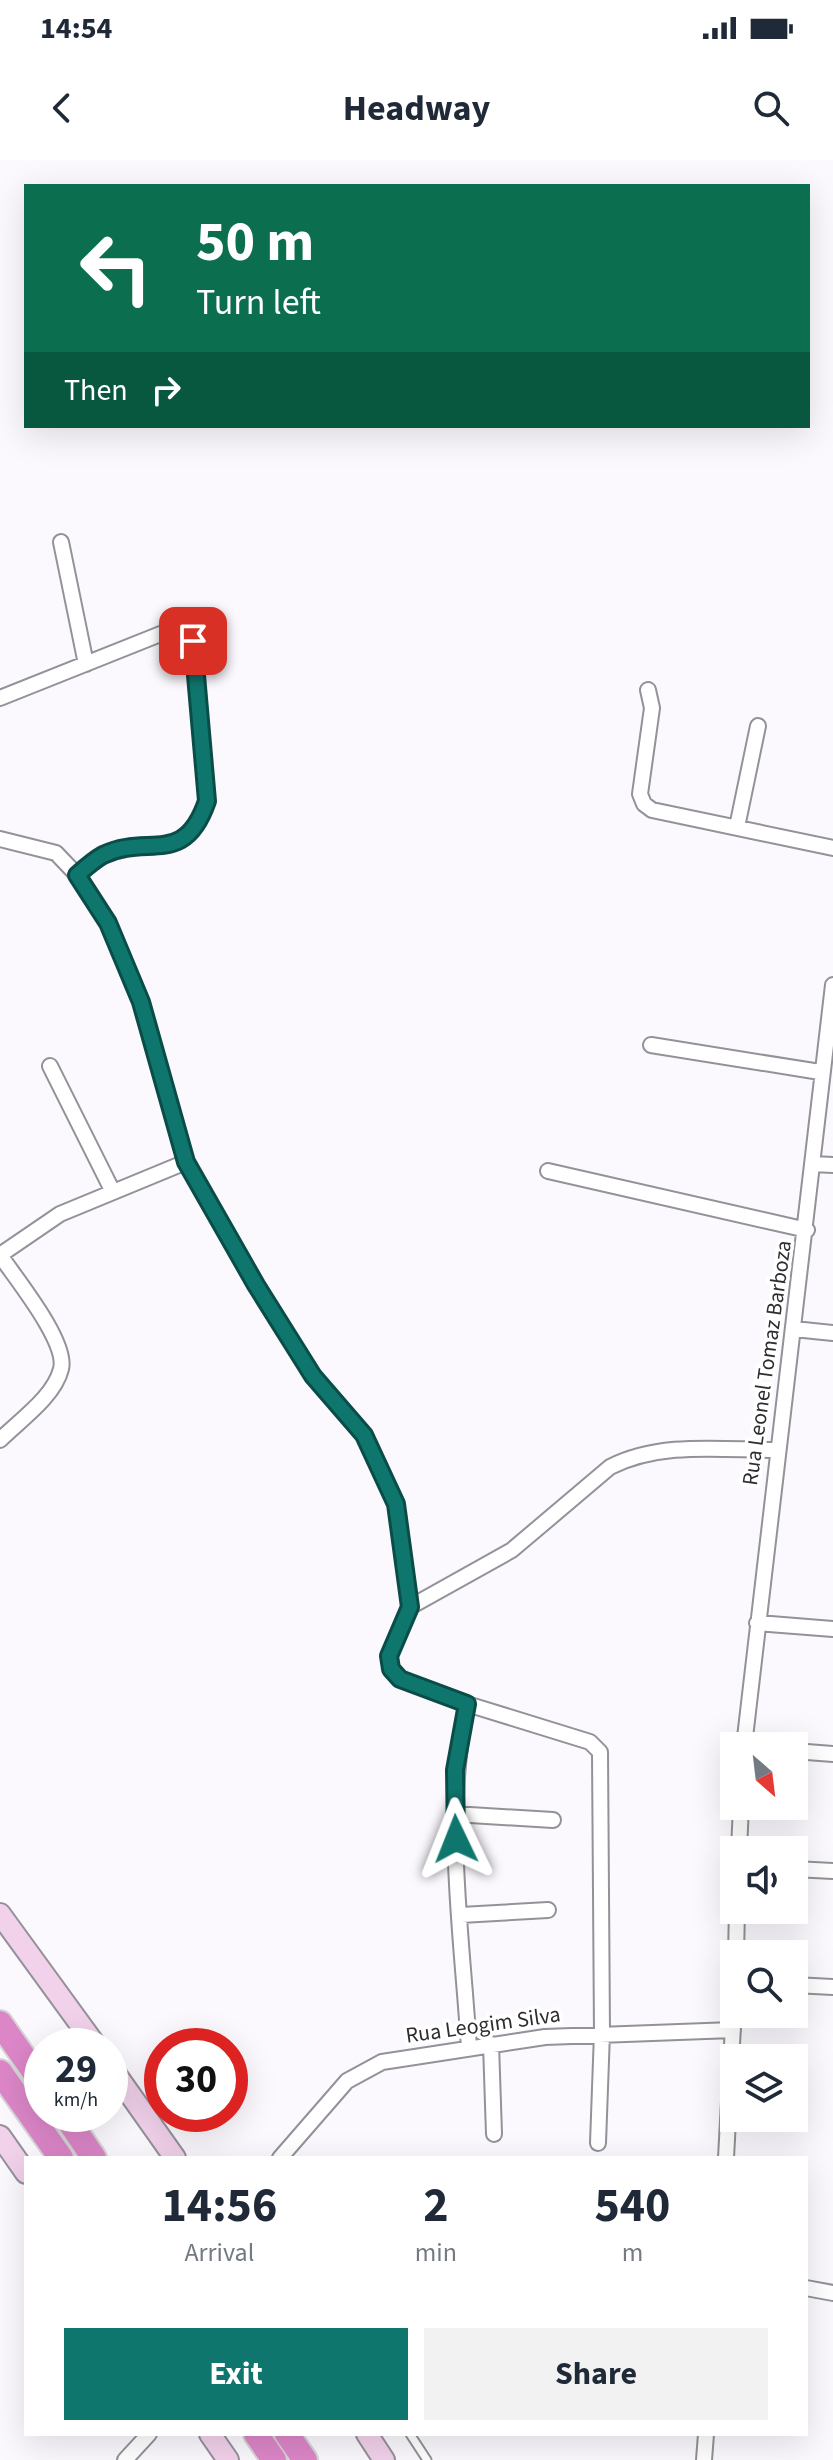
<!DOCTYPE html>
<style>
body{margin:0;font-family:"Source Sans 3",sans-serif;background:#f2f2f3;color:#1f2937;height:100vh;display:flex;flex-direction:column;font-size:30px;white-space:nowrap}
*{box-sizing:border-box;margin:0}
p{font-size:26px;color:#747a83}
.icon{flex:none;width:44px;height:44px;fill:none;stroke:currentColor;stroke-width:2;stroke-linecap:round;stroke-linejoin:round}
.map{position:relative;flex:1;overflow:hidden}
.sheet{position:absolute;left:24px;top:1996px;width:784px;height:280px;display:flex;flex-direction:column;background:#fff;border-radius:0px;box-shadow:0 8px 32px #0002}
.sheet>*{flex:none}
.guide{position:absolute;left:24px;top:24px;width:786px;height:244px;border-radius:0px;box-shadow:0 8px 32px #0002;background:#0b6e4f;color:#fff;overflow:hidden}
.needle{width:52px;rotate:152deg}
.buttons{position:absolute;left:720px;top:1572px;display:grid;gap:16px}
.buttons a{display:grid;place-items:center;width:88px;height:88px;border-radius:0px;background:#fff;box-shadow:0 8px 32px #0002;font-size:40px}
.speed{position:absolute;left:24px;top:1868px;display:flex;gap:16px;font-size:40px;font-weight:700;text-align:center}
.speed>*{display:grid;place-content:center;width:104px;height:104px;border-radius:50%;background:#fff;box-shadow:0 8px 32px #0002;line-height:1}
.speed small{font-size:20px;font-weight:400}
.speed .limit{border:12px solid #d22;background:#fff;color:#111}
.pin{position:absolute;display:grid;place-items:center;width:68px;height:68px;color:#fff;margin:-34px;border-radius:16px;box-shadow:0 4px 12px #0006}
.me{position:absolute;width:88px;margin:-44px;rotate:358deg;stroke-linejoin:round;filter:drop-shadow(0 0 6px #0008)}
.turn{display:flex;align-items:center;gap:28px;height:168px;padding:0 40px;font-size:36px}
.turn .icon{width:104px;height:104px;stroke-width:2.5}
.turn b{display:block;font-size:56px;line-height:68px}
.then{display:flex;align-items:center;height:76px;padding:0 40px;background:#0003;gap:16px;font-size:30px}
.eta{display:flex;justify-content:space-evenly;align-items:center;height:136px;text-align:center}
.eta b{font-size:48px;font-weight:700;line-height:56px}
.button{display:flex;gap:16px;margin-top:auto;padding:16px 40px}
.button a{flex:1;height:92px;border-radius:0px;background:#0f766e;color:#fff;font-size:32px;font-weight:700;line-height:92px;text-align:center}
.button a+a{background:#f2f2f3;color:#1f2937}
.status{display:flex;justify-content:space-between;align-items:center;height:56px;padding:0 40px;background:#fff;direction:ltr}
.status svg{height:22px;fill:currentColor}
header{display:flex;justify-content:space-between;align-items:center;height:104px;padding:0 40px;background:#fff;font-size:36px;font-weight:700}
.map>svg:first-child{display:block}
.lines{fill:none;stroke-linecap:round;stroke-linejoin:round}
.service-casing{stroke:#939199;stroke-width:11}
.minor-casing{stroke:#939199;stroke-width:18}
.secondary-casing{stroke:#939199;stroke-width:24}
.trunk-casing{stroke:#d5d5d6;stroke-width:28}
.service{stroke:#fff;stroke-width:7}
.minor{stroke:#fff;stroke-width:14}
.secondary{stroke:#f2d1eb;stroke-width:20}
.trunk{stroke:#dc86c8;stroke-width:24}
.route-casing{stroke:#0a4d48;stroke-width:20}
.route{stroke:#0f766e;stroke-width:14}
.labels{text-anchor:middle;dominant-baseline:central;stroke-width:7;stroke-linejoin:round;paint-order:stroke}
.street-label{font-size:22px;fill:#2d2d30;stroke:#fff}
</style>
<div class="status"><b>14:54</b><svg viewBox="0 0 49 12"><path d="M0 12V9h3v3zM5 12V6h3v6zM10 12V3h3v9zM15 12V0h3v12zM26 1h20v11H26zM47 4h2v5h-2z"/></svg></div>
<header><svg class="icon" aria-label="back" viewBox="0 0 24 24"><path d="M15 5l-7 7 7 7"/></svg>Headway<svg class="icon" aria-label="search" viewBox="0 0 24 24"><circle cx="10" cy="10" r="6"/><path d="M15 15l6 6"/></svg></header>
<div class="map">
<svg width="833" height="2300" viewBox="0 0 833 2300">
<rect width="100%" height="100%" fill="#fbf9fe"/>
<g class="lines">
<defs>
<path id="service" d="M410 2274 427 2300"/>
<path id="minor" d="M61 382 86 504
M648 530 652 548 640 634 644 644 652 650 833 688
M0 538 173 469 186 471 193 481 207 641C183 708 148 672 103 695 94 700 85 709 77 715
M737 667 758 566
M0 679 56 693 77 715 108 763 141 842 186 1002 256 1125 313 1216 364 1275 396 1344 410 1447
M651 885 820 912
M50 906 113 1032
M813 1004 833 1005
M548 1011 807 1070
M0 1095C16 1119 68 1182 61 1209 54 1237 20 1260 0 1280
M0 1095 60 1054 186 1002
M794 1169 833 1173
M757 1463 833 1469
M467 1544C443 1656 462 1774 469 1888
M744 1586 833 825
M794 1591 833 1594
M454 1654 553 1660
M739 1690 741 1646
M794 1709 833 1711
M461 1755 548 1750
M736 1794 737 1750
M794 1825 833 1827
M491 1884 494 1974
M598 1983 602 1873 600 1592 590 1582 467 1544 400 1519 391 1509 389 1496 410 1447 512 1390 610 1307C661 1281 722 1290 777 1290
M280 1998 347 1921 382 1902 545 1877 733 1870
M726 1998 734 1847
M806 2128 833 2133
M125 2300 149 2274
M704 2300 706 2274"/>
<path id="secondary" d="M0 1754 96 1886
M110 1906 175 1998
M0 1976 26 2013
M210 2274 228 2300
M367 2274 384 2300"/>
<path id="trunk" d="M0 1863 42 1923
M0 1912 61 1998
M64 1954 94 1998
M256 2274 274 2300
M287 2274 305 2300"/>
</defs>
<use href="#service" class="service-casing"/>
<use href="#minor" class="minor-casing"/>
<use href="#secondary" class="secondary-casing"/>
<use href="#trunk" class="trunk-casing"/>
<use href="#service" class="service"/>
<use href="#minor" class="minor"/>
<use href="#secondary" class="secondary"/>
<use href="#trunk" class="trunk"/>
</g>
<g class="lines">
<defs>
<path id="route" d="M193 481 207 641C184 708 148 673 103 695 94 700 85 708 77 715L108 763 141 842 186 1002 256 1125 313 1216 364 1275 396 1344 410 1447 389 1496 391 1509 400 1519 467 1544 455 1610 456 1679"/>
</defs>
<use href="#route" class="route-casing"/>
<use href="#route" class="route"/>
</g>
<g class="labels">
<g class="street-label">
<text transform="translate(767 1203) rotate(-82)">Rua Leonel Tomaz Barboza</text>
<text transform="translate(483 1865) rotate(-8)">Rua Leogim Silva</text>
</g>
</g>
</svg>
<div class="buttons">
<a><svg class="needle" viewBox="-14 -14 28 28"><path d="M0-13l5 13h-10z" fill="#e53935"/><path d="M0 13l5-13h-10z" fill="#747a83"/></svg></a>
<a><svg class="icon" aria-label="sound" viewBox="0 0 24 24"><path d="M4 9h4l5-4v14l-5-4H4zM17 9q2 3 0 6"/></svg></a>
<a><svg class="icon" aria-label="search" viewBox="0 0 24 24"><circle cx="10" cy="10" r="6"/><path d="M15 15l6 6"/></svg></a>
<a><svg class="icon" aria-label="layers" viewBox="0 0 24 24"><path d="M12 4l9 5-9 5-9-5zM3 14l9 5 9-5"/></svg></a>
</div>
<div class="speed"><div>29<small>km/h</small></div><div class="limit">30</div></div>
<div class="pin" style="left:193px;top:481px;background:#d93025"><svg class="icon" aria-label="arrive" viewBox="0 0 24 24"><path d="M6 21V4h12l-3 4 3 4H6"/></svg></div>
<svg class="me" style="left:456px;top:1679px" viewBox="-20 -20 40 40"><path d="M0-17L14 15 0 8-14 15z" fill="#0f766e" stroke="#fff" stroke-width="4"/></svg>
<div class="guide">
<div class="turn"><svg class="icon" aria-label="left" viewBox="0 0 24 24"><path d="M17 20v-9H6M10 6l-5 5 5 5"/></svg><div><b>50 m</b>Turn left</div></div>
<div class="then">Then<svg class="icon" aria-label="right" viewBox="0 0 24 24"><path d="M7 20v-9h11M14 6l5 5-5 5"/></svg></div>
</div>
<section class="sheet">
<div class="eta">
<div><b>14:56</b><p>Arrival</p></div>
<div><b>2</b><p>min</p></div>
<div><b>540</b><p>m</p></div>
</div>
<div class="button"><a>Exit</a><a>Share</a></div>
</section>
</div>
